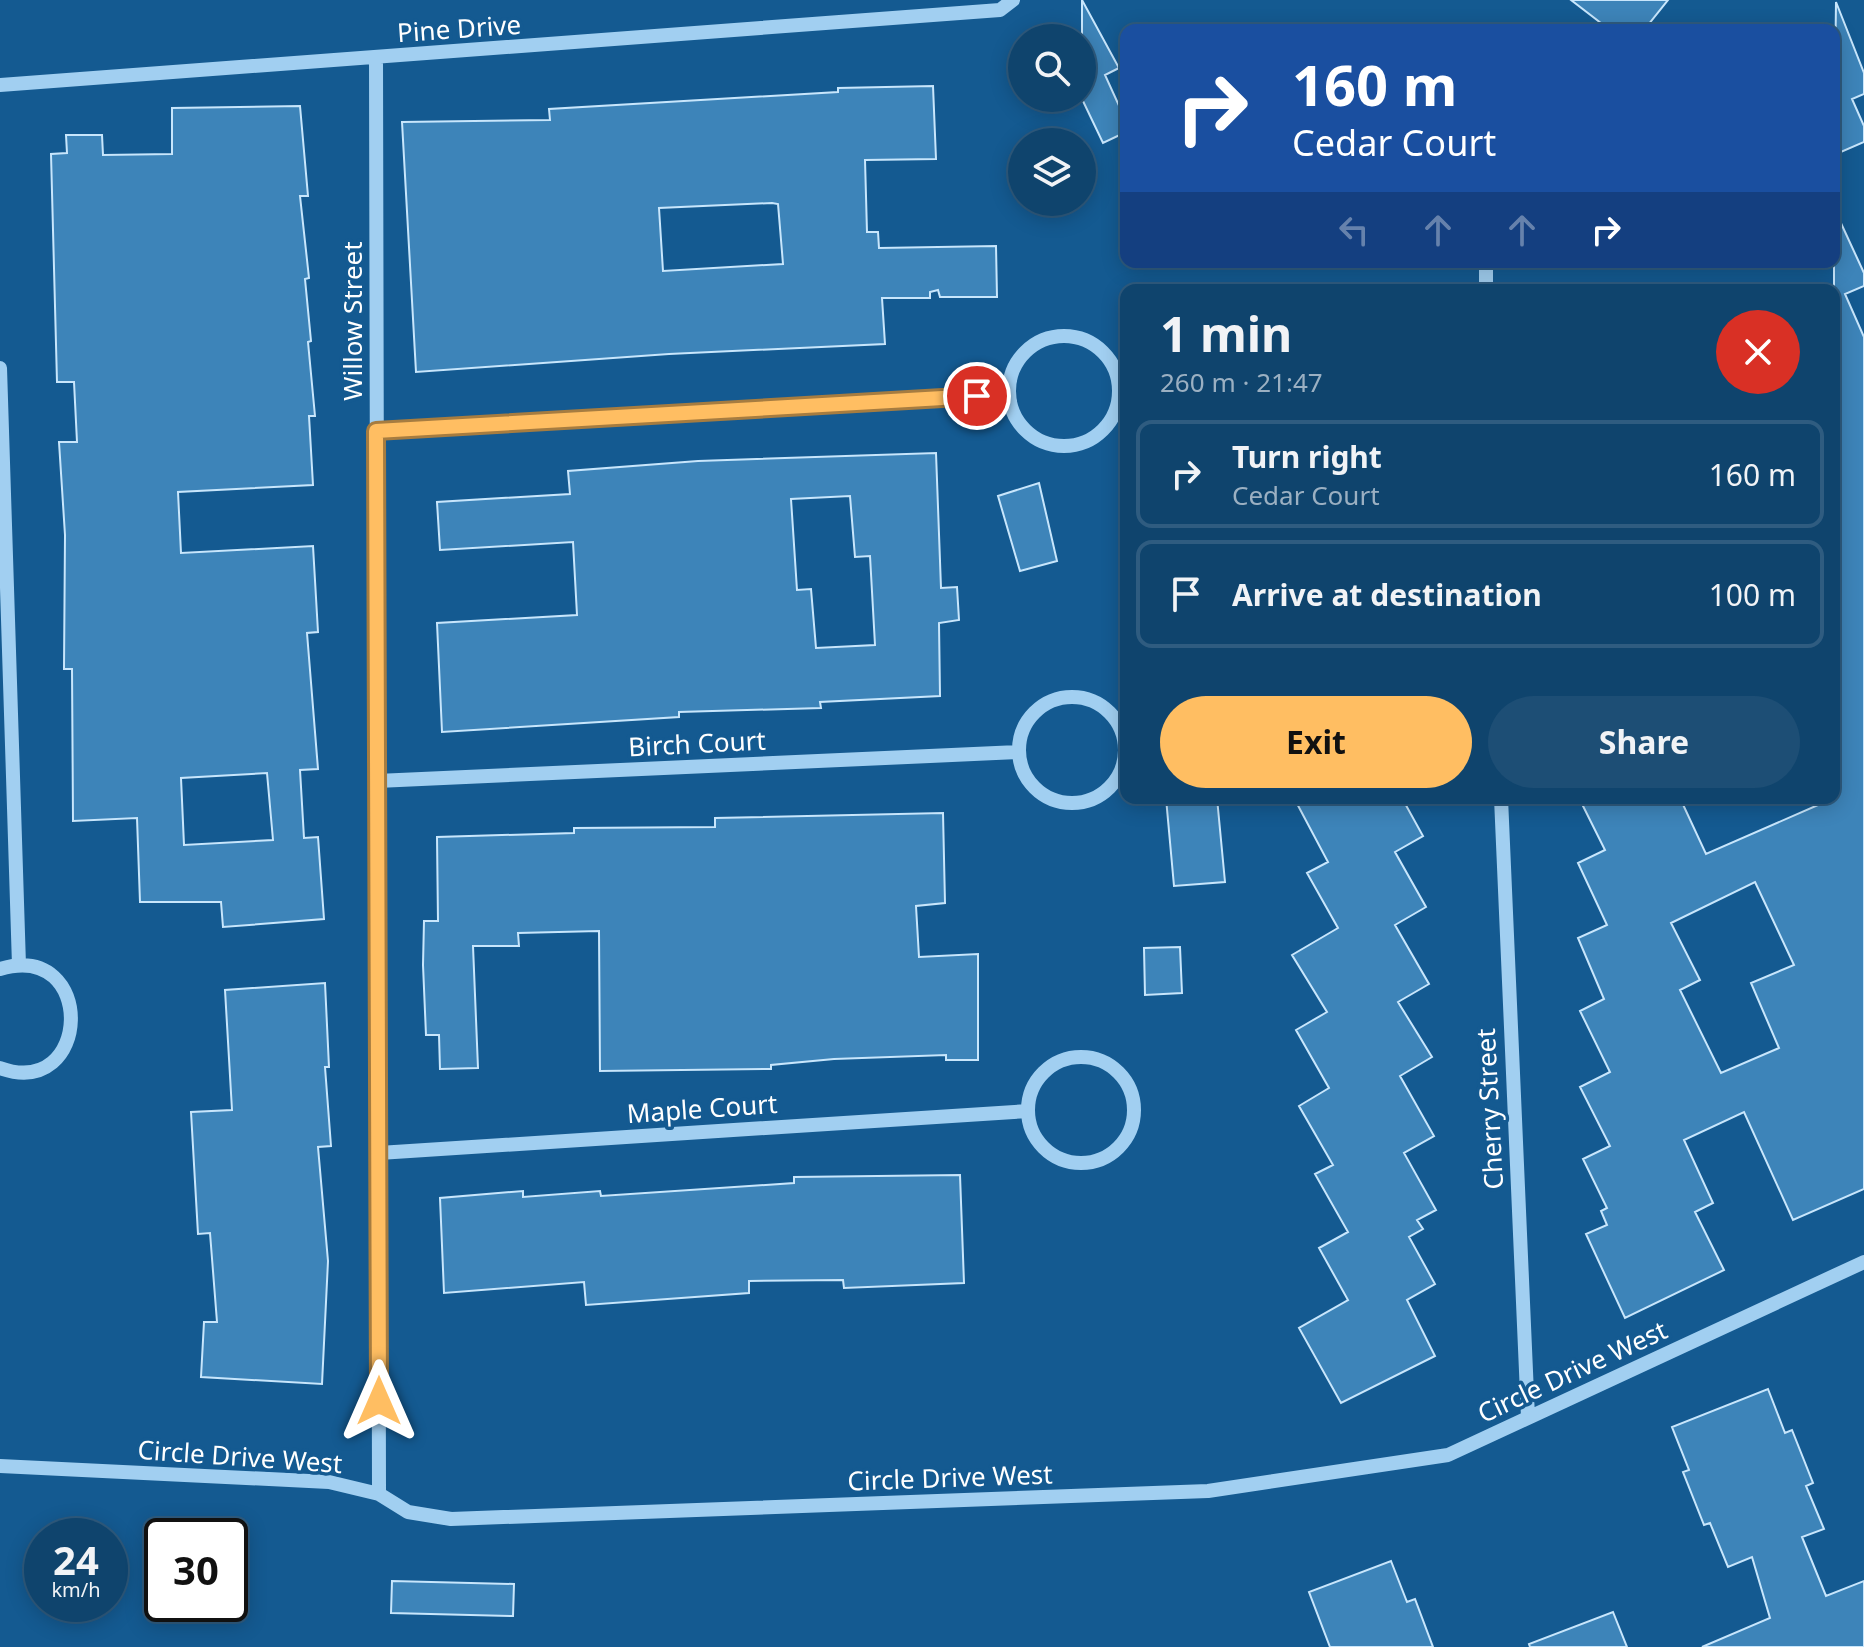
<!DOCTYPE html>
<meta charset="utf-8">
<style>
body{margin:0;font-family:"Noto Sans",sans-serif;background:#1d4e75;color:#f1f3f6;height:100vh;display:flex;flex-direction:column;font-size:30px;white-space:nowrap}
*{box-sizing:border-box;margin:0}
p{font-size:26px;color:#9bb0c2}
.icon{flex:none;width:44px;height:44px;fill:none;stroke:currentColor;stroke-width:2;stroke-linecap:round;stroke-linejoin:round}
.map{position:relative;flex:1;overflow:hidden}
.panel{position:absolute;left:1120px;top:284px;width:720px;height:520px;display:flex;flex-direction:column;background:#0f446d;border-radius:16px;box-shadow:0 4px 20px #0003,0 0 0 2px #2f5c80}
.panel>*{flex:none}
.guide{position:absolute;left:1120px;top:24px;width:720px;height:244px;border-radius:16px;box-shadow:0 4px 20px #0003,0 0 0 2px #2f5c80;background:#1a4fa0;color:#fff;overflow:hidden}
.buttons{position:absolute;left:1008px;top:24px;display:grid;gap:16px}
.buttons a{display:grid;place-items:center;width:88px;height:88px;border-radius:50%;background:#0f446d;box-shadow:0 4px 20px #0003,0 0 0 2px #2f5c80;font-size:40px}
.speed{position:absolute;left:24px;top:1518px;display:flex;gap:16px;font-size:40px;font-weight:700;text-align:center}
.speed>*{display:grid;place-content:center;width:104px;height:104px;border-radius:50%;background:#0f446d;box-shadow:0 4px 20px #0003,0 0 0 2px #2f5c80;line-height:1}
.speed small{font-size:20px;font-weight:400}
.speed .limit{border:4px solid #111;border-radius:12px;background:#fff;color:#111}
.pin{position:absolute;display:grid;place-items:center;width:68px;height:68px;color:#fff;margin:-34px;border:4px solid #fff;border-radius:50%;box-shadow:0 2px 8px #0007}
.me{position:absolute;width:88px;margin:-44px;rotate:0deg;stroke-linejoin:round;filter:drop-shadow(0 0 6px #0008)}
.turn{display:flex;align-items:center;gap:28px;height:168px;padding:0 40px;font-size:36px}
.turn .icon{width:104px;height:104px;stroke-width:2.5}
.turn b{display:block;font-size:56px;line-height:68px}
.lanes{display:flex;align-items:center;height:76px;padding:0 40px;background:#0003;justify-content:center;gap:40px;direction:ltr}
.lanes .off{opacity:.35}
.round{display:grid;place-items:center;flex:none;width:84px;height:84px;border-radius:42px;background:#1d4e75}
.head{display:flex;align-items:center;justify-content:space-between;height:136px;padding:0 40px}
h1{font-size:48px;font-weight:700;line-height:60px}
.primary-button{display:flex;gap:16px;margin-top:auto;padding:16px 40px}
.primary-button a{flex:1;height:92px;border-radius:48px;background:#ffbe62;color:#111;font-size:32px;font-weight:700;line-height:92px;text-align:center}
.primary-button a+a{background:#1d4e75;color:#f1f3f6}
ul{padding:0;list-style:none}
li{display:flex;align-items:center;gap:24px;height:108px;margin:0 16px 12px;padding:0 24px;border:4px solid #2f5c80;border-radius:16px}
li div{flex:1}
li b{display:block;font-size:30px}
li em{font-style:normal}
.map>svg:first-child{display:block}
.building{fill:#3d84b9;stroke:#c8e6fc;stroke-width:2;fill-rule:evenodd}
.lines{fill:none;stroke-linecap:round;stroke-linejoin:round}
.minor{stroke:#a1cff1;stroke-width:14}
.route-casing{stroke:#a67c40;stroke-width:20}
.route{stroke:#ffbe62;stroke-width:14}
.labels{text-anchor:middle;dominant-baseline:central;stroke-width:7;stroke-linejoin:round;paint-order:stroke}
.street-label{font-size:26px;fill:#fff;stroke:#145a91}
</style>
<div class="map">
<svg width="1864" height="1647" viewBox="0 0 1864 1647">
<rect width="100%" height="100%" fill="#145a91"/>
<path class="building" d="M1082 0 1119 68 1105 75 1126 121V132L1103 143 1082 99Z
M1571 0H1668L1644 30H1610Z
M1836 2 1864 73V94L1852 99 1864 126V142L1834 155Z
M933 86 936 159 865 160 867 232H878L879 248 996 246 997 297H940L938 290 930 292V298H882L885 344 669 354 416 372 402 122 550 120 549 109 838 92V88ZM772 203 778 204 783 264 663 271 659 208Z
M300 106 308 196H300L309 278 305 279 311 341 308 342 315 416H309L313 485 178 492 181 553 313 546 318 632 307 633 318 769 300 770 304 838 318 837 324 919 223 927 221 902H140L137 818 73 821 72 669H64L65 535 59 442H77L74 382H57L51 154 67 153 66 135H102L103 155 172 154V108ZM267 773 273 840 184 845 181 778Z
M1834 208 1864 273V286L1845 294 1864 337V1189L1793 1220 1744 1112 1684 1140 1713 1203 1695 1212 1724 1270 1625 1318 1586 1234 1607 1225 1601 1211 1607 1208 1583 1159 1610 1146 1580 1087 1610 1072 1580 1011 1604 999 1578 938 1607 925 1578 863 1605 850 1579 798H1680L1706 854 1834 798ZM1755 882 1794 965 1751 983 1779 1048 1721 1073 1680 990 1700 980 1671 923Z
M936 453 941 588 957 587 959 620 939 623 940 696 820 702 821 708 679 712V717L442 732 437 623 577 615 573 542 440 550 437 502 570 494 568 471 698 461ZM850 496 855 557 870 556 875 645 816 648 811 589 797 590 791 499Z
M1039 483 1057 561 1020 571 998 496Z
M1166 798H1217L1225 882 1174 886Z
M1294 798H1402L1423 836 1395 852 1426 907 1395 925 1429 984 1398 1002 1432 1057 1400 1076 1434 1136 1404 1153 1436 1210 1417 1220 1423 1229 1409 1237 1435 1284 1407 1300 1435 1356 1341 1403 1299 1328 1348 1300 1319 1248 1348 1232 1315 1174 1333 1165 1299 1106 1329 1088 1296 1030 1327 1012 1292 955 1338 928 1307 873 1328 862Z
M943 813 945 903 916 906 919 957 978 954V1060H946V1055L834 1059 771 1065V1069L600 1071 599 931 518 933 519 946H473L478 1068 440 1069 439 1035H426L423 965 424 921H438L437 837 574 833V828L715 827V818Z
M1180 947 1182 993 1145 995 1144 948Z
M325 983 329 1067H325L331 1146 318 1147 328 1261 322 1384 201 1377 204 1322H217L210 1233 198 1234 191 1112 232 1110 225 990Z
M960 1175 964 1283 844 1288 843 1280 749 1281V1293L586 1305 584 1282 444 1293 440 1198 523 1191V1197L600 1191 601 1196 794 1183V1177Z
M1768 1389 1785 1433 1792 1430 1813 1483 1806 1486 1824 1529 1802 1537 1826 1596 1864 1581V1647H1702L1770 1618 1752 1557 1728 1567 1710 1523 1704 1525 1683 1472 1689 1470 1672 1427Z
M1391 1561 1407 1602 1415 1599 1433 1647H1330L1309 1592Z
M392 1581 514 1584 513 1616 391 1613Z
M1613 1612 1627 1647H1530L1529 1644Z"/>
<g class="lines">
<path class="minor" d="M376 59 379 1494
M0 85 1000 10 1013 0
M1486 262V290
M1009 391a55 55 0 1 1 110 0a55 55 0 1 1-110 0Z
M0 368 19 965
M376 431 1009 394
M1019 750a53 53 0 1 1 106 0a53 53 0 1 1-106 0Z
M377 781 1019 752
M1501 798 1528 1417
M0 969C97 940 92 1101 0 1068
M1028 1110a53 53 0 1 1 106 0a53 53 0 1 1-106 0Z
M379 1153 1028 1111
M0 1466 329 1482 379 1494 408 1512 451 1519 1208 1491 1448 1455 1864 1262"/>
</g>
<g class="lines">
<defs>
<path id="route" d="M379 1401 376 431 977 396"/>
</defs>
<use href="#route" class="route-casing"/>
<use href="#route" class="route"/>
</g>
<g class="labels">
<g class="street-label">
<text transform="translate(459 28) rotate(-4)">Pine Drive</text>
<text transform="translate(352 321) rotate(-90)">Willow Street</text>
<text transform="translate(697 743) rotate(-3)">Birch Court</text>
<text transform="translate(702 1108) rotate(-4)">Maple Court</text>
<text transform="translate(1489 1109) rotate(-93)">Cherry Street</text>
<text transform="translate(1572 1371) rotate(-25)">Circle Drive West</text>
<text transform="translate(240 1456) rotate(4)">Circle Drive West</text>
<text transform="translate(950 1477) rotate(-2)">Circle Drive West</text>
</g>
</g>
</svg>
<div class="buttons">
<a><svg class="icon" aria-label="search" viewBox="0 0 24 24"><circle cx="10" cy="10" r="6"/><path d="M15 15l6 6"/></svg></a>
<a><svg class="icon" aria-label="layers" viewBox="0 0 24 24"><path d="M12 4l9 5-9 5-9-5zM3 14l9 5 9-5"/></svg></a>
</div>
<div class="speed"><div>24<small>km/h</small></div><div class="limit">30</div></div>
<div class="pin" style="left:977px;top:396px;background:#d93025"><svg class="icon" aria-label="arrive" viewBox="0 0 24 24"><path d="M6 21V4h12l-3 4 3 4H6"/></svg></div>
<svg class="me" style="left:379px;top:1401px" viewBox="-20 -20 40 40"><path d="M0-17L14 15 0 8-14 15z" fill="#ffbe62" stroke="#fff" stroke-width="4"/></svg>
<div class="guide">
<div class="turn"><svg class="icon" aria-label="right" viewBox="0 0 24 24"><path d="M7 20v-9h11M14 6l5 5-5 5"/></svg><div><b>160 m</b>Cedar Court</div></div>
<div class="lanes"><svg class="icon off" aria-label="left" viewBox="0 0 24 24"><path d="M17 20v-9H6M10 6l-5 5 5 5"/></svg><svg class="icon off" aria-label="ahead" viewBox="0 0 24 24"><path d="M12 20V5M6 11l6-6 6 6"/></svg><svg class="icon off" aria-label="ahead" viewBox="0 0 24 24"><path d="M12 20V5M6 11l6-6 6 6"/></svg><svg class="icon" aria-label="right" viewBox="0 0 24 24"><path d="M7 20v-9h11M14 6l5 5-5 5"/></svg></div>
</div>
<section class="panel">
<div class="head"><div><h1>1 min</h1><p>260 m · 21:47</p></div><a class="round" style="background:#d93025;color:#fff"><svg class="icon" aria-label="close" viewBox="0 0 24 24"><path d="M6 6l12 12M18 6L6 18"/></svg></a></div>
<ul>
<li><svg class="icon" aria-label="right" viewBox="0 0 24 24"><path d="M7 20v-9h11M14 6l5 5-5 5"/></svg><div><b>Turn right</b><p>Cedar Court</p></div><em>160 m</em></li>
<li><svg class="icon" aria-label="arrive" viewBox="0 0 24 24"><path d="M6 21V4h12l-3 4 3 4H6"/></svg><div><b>Arrive at destination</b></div><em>100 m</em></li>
</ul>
<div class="primary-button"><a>Exit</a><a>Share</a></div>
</section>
</div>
